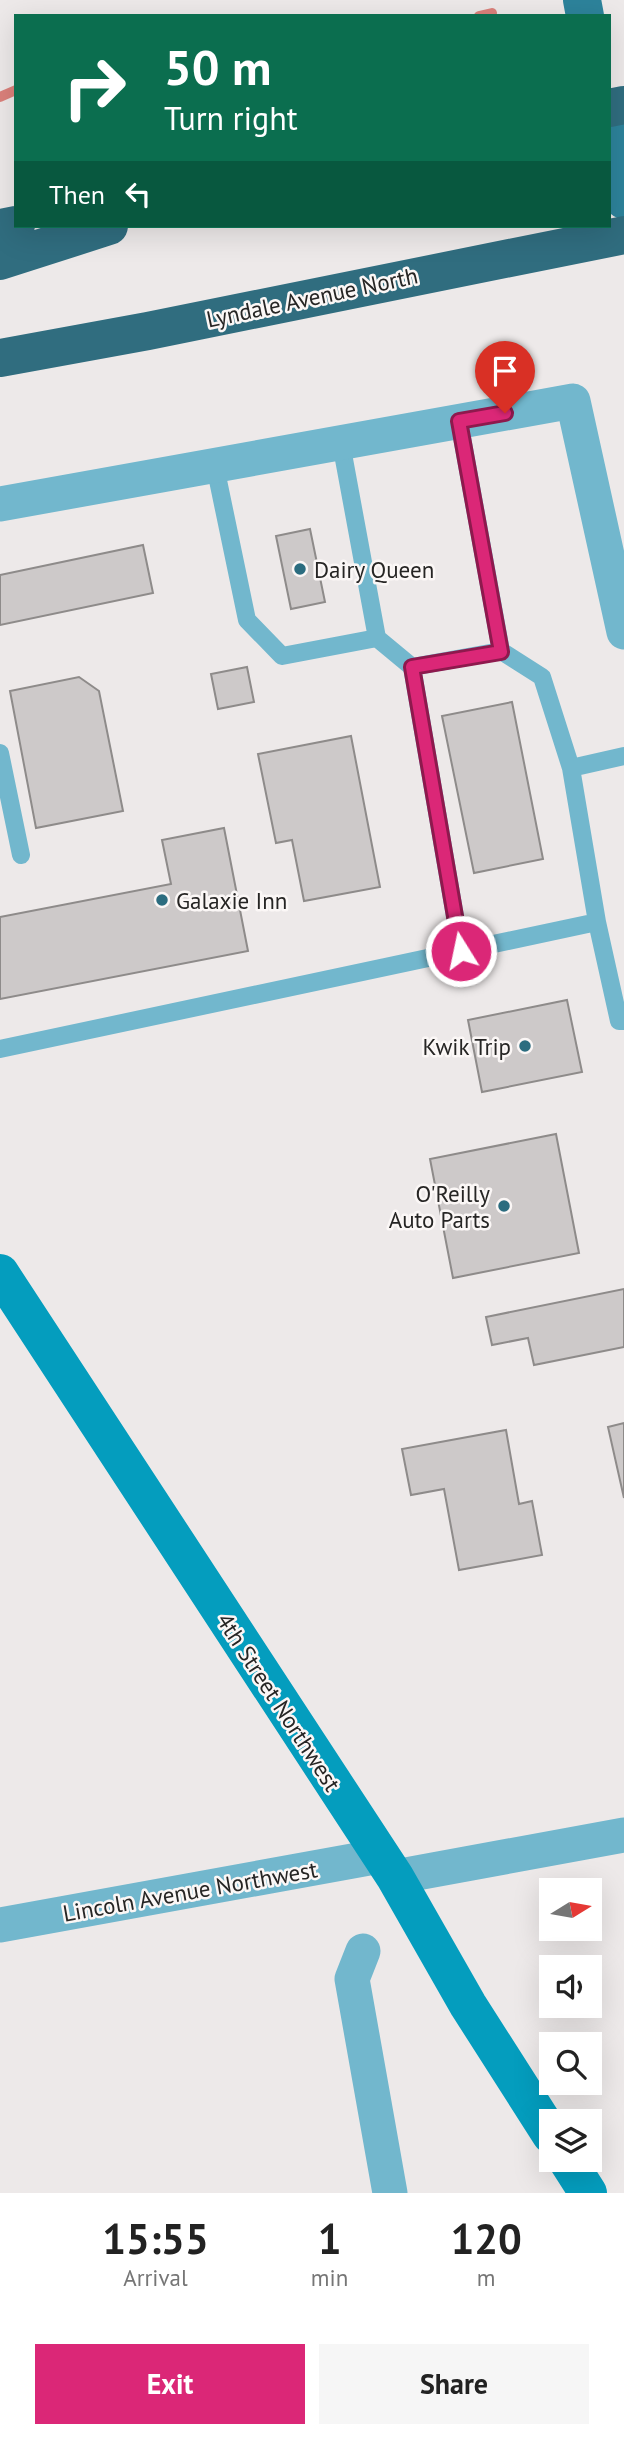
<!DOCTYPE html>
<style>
body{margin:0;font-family:"PT Sans",sans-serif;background:#f6f6f6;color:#222;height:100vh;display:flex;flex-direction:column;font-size:26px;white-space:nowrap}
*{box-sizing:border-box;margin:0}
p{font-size:23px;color:#767676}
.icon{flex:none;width:38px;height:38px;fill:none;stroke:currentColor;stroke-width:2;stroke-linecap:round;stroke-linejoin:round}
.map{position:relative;height:2193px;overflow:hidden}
.panel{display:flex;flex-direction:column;background:#fff;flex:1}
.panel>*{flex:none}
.banner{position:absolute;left:14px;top:14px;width:597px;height:214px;border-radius:0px;box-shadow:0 7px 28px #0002;background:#0b6e4f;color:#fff;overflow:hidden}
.needle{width:46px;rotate:79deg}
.tools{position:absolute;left:539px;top:1878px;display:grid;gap:14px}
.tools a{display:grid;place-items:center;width:63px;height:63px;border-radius:0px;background:#fff;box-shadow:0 7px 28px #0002;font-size:35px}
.pin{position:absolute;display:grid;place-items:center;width:60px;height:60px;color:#fff;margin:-72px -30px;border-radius:50% 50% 50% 0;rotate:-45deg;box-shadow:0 0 7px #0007}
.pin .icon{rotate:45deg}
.me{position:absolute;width:77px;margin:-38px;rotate:350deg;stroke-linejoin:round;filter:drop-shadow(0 0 5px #0008)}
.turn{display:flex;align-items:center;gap:24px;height:147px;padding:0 35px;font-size:32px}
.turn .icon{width:91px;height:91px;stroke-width:2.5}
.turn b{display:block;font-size:49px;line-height:60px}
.then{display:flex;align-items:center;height:66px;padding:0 35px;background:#0003;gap:14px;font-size:26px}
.eta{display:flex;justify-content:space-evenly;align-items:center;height:119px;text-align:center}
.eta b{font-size:42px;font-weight:600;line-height:49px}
.primary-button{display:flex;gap:14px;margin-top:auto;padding:14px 35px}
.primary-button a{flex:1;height:80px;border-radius:0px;background:#db2777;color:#fff;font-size:28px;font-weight:600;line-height:80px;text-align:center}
.primary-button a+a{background:#f6f6f6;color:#222}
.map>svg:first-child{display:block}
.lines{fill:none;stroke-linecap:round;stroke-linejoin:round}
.stream{stroke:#db817b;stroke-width:10}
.building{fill:#cdc9c9;stroke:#8e8b8a;stroke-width:2}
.lane{stroke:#72b7cd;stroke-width:18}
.street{stroke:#72b7cd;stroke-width:35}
.secondary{stroke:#049dbe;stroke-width:38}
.primary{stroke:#2d839b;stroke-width:38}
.highway{stroke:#306d7f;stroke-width:38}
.route-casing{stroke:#8e194d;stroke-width:18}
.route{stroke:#db2777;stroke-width:12}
.poi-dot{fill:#2b6c7f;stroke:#fbf7f6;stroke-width:2.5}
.labels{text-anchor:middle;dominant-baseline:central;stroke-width:5;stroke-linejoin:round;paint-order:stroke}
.street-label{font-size:23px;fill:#262524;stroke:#fbf7f6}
.poi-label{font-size:23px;fill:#262524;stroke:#fbf7f6;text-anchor:start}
</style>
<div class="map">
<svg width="624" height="2193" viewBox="0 0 624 2193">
<rect width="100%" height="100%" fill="#ede9e9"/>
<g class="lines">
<path class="stream" d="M479 16 492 13
M0 97 16 90"/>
</g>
<path class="building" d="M310 529 325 602 291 609 276 536Z
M143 545 153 593 0 625V575Z
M247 667 254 702 218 709 211 674Z
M79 677 99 691 123 811 36 828 10 691Z
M512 702 543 859 474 873 442 716Z
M351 736 380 887 304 901 292 840 276 843 258 754Z
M224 828 248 951 0 999V917L171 884 162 840Z
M567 1000 582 1072 482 1092 468 1020Z
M556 1134 579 1253 453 1278 430 1159Z
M624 1289V1347L534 1365 528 1338 492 1345 486 1317Z
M624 1423V1498L608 1427Z
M506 1430 519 1504 532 1501 542 1555 459 1570 444 1489 411 1495 402 1449Z"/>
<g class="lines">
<path class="lane" d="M459 421 501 651 542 677 571 768 597 922 619 1021H624
M341 443 377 638
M215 466 247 620 282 656 377 638 412 667 501 651
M412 667 461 951
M0 753 21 855
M571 768 624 756
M0 1049 597 922"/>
<path class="street" d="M0 504 573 401 624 632
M395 1877 624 1835
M0 1925 380 1856
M363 1951 352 1979 390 2193"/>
<path class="secondary" d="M0 1273 395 1877 468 2005 551 2135
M567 2160 588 2193"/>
<path class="primary" d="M582 0 585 16
M609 128 624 200"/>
<path class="highway" d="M609 108 624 105
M0 228 16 225
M0 261 109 226
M0 358 148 331 624 235"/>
</g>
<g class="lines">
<defs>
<path id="route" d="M461 951 412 667 501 652 459 421 505 413"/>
</defs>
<use href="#route" class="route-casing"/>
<use href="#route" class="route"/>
</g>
<g class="poi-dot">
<circle cx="300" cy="569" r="7"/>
<circle cx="162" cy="900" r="7"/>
<circle cx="525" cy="1046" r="7"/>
<circle cx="504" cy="1206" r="7"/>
</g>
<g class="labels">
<g class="street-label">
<text transform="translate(312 297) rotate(-12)">Lyndale Avenue North</text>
<text transform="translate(279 1702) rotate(57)">4th Street Northwest</text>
<text transform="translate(190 1891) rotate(-10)">Lincoln Avenue Northwest</text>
</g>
<g class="poi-label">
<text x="314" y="569">Dairy Queen</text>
<text x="176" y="900">Galaxie Inn</text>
<text x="511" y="1046" text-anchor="end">Kwik Trip</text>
<text x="490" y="1193" text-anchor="end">O'Reilly<tspan x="490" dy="26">Auto Parts</tspan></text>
</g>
</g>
</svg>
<div class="tools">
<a><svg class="needle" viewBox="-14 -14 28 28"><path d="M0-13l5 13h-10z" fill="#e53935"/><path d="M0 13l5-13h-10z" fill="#767676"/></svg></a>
<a><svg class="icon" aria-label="sound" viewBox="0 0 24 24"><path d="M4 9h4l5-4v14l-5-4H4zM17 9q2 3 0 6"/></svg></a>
<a><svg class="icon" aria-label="search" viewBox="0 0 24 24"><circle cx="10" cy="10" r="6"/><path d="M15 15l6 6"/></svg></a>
<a><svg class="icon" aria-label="layers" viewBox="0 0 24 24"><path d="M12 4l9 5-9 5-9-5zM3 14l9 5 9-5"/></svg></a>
</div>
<div class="pin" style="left:505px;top:413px;background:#d93025"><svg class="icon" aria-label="arrive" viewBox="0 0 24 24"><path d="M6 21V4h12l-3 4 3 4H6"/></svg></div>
<svg class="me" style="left:461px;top:951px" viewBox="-20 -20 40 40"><circle r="17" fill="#db2777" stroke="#fff" stroke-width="3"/><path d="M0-11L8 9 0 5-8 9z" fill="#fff"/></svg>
<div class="banner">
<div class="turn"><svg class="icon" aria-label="right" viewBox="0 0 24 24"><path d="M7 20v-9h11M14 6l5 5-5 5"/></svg><div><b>50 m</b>Turn right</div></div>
<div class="then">Then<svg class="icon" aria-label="left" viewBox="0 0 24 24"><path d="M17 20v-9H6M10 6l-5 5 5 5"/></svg></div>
</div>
</div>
<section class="panel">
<div class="eta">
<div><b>15:55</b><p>Arrival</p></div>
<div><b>1</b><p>min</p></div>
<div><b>120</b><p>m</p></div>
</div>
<div class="primary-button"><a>Exit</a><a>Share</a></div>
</section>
